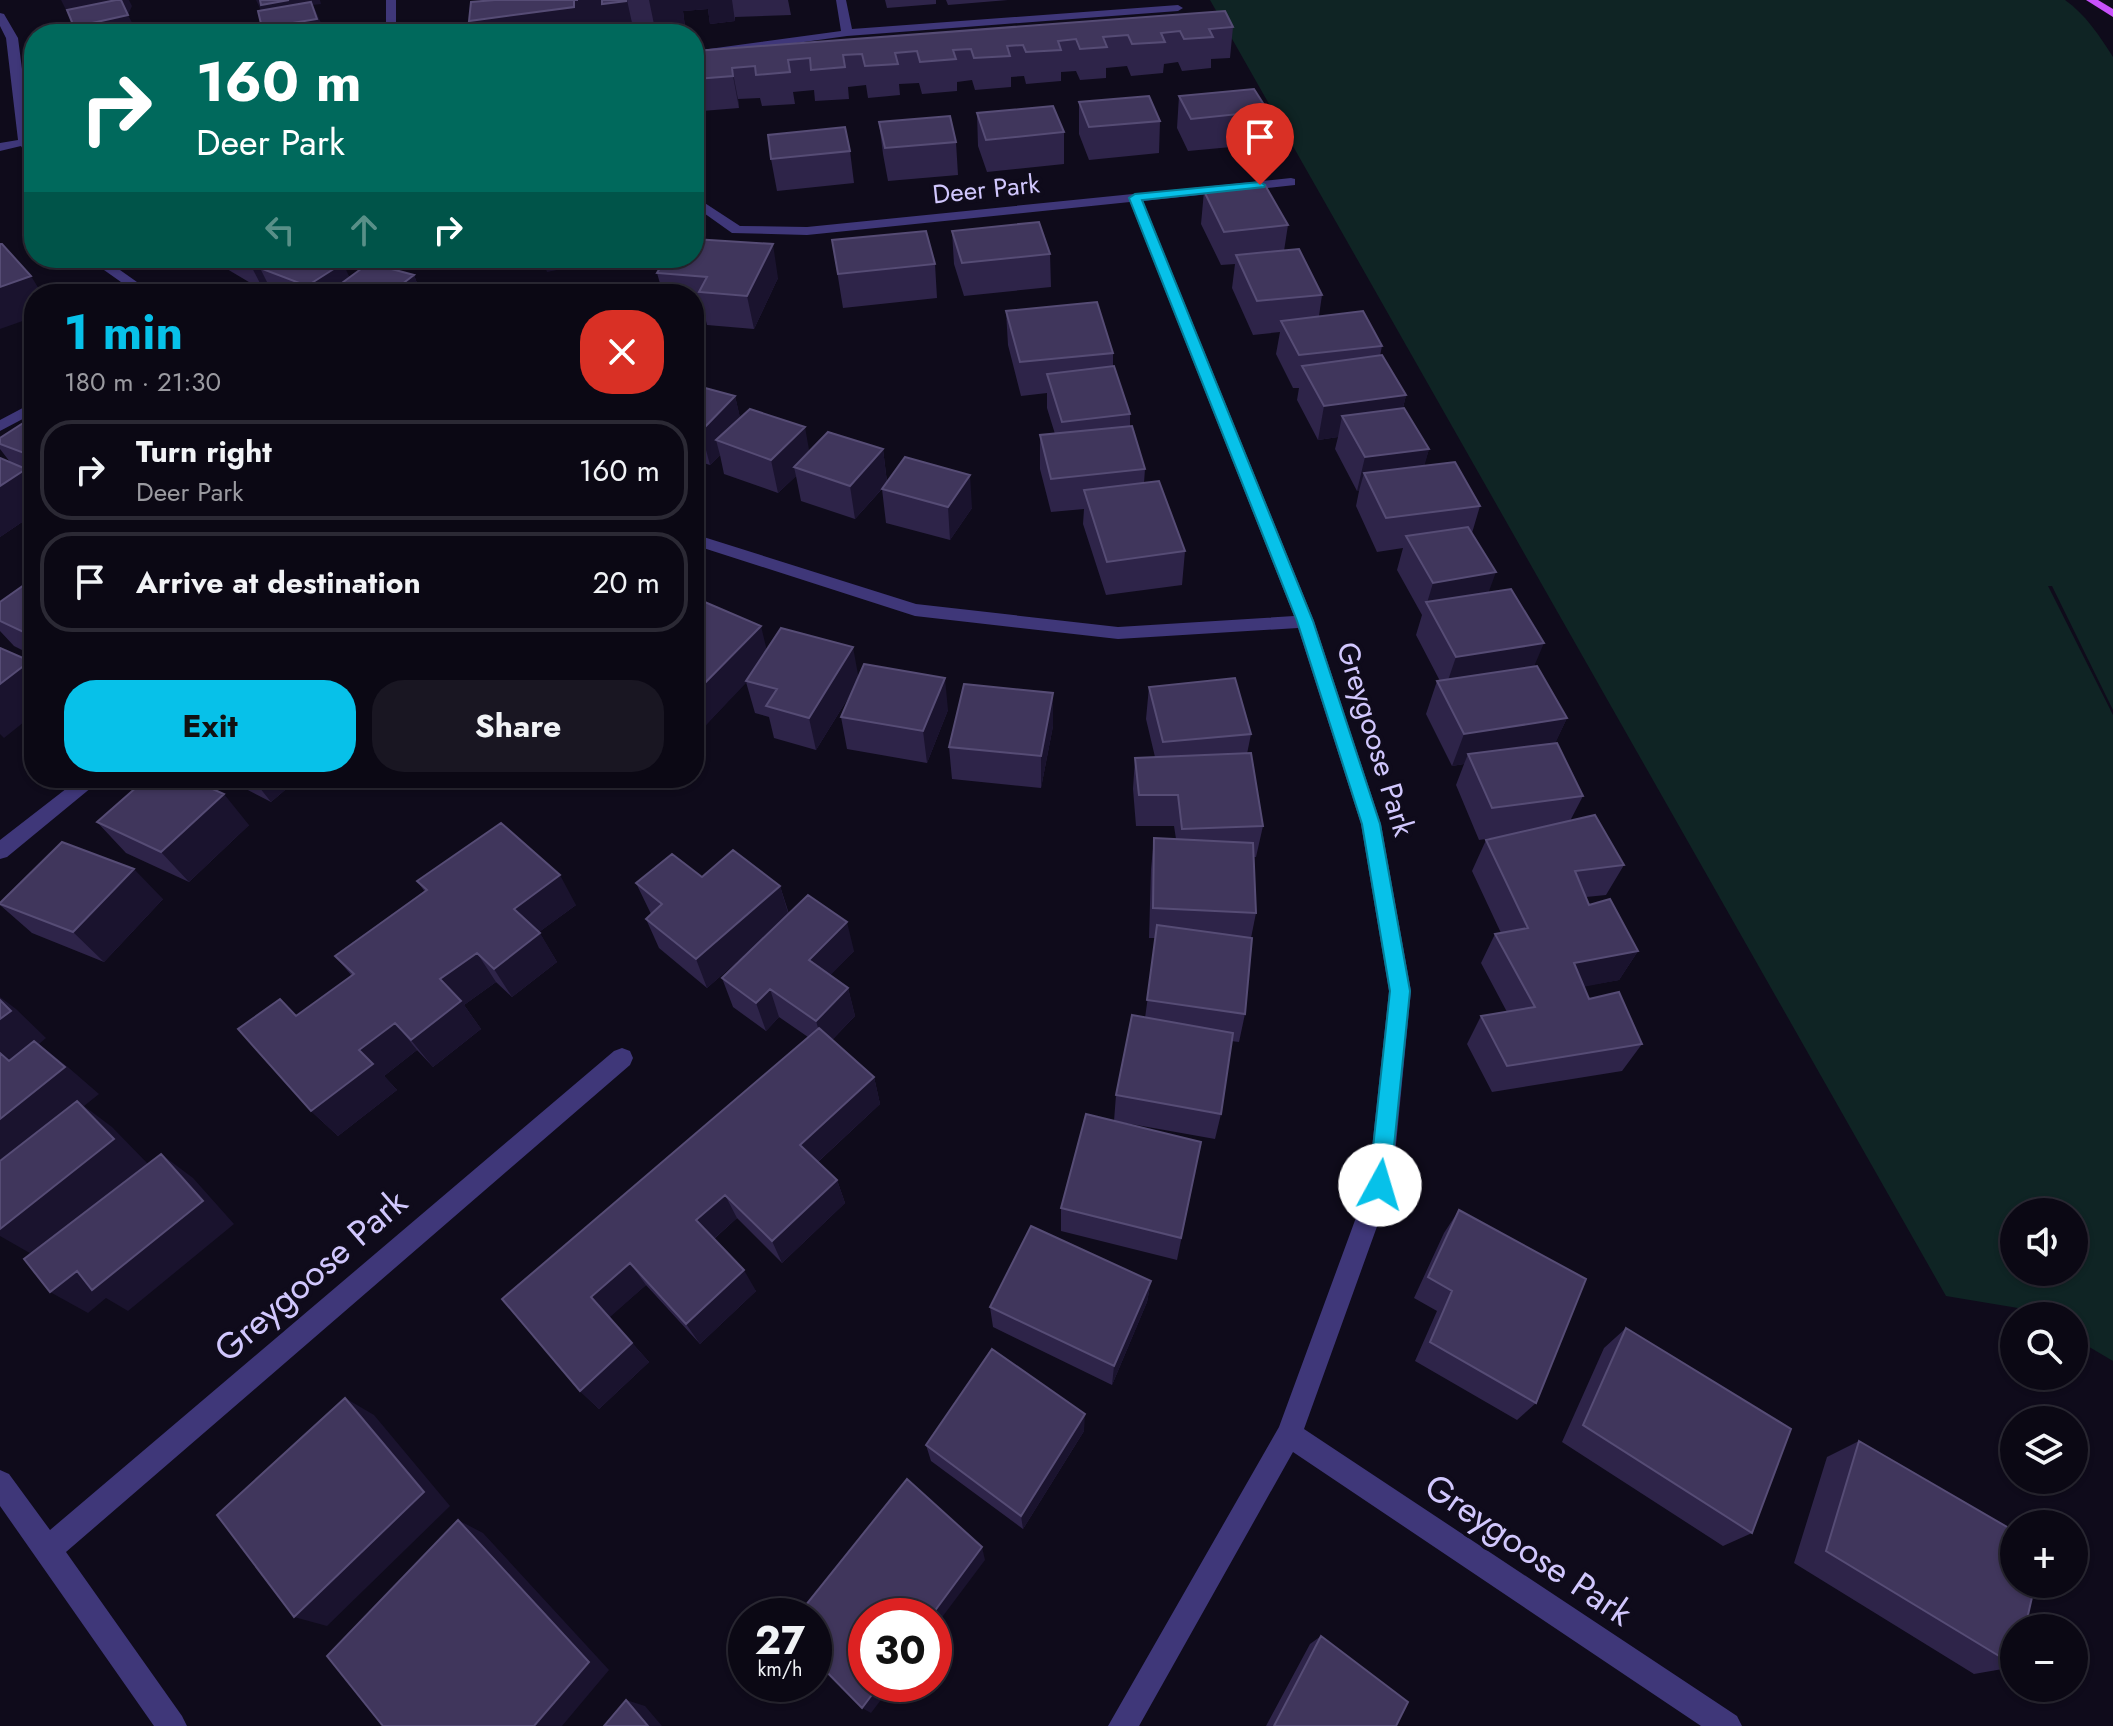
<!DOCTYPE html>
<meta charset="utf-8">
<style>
body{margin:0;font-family:Jost,sans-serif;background:#191622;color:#f1f3f6;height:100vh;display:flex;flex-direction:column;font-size:30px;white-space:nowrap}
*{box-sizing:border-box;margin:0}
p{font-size:26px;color:#9a9aa0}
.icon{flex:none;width:44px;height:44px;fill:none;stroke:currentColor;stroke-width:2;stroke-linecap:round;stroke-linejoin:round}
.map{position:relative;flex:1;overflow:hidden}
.panel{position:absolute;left:24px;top:284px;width:680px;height:504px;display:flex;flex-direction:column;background:#0b0814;border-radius:32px;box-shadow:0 2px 6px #0004,0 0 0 2px #2b2934}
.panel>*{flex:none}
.guide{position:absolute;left:24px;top:24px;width:680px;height:244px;border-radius:32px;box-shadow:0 2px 6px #0004,0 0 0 2px #2b2934;background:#00695c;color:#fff;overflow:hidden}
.buttons{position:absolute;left:2000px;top:1198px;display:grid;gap:16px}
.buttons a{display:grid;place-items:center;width:88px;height:88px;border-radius:50%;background:#0b0814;box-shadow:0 2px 6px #0004,0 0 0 2px #2b2934;font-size:40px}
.speed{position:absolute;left:728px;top:1598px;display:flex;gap:16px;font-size:40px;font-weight:700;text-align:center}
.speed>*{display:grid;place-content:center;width:104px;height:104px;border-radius:50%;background:#0b0814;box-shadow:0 2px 6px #0004,0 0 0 2px #2b2934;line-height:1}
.speed small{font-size:20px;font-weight:400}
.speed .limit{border:12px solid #d22;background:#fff;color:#111}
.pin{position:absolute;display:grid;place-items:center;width:68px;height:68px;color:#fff;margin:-82px -34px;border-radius:50% 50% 50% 0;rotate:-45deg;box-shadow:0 0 8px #0007}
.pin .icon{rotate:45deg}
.me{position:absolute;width:88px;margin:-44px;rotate:6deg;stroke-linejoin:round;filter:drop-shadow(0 0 6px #0008)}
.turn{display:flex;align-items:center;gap:28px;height:168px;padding:0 40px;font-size:36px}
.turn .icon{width:104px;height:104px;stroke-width:2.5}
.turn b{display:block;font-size:56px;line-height:68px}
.lanes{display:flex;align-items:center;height:76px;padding:0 40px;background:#0003;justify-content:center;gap:40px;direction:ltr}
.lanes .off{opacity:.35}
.round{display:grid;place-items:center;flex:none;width:84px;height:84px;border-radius:32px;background:#191622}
.summary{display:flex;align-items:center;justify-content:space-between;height:136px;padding:0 40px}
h1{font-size:48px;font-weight:700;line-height:60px;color:#07c1e9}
.cta{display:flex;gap:16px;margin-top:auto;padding:16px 40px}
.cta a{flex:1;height:92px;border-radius:32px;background:#07c1e9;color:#111;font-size:32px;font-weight:700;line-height:92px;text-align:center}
.cta a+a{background:#191622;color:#f1f3f6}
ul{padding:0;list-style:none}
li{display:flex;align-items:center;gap:24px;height:100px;margin:0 16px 12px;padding:0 24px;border:4px solid #2b2934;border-radius:32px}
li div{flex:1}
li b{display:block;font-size:30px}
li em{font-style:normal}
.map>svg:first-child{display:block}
.green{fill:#0f2424;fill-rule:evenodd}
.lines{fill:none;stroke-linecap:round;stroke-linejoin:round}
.street{fill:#3f3779;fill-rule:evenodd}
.primary{fill:#c851fa;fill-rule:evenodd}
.wall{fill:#2e2449}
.shaded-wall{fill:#1a132e}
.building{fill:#40365c;stroke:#564c75;stroke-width:2}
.route{fill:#07c1e9;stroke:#057d97;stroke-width:2}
.labels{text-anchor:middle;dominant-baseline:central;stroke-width:8;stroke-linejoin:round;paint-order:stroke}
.far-street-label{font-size:26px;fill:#d1c7fd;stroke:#0f0b1b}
.street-label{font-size:30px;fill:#d1c7fd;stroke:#0f0b1b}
.near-street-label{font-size:36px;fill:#d1c7fd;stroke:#0f0b1b}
</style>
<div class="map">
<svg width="2113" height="1726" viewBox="0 0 2113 1726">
<rect width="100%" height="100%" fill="#0f0b1b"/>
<path class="green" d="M1210 0H2065C2086 15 2099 35 2113 57V710L2052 586H2048L2113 715V1361L2074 1338V1316H2036L2024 1309 1946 1296ZM2014 1212H2074V1272H2014Z"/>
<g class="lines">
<path class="street" d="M386 0H396V34H386Z
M836 0H846L852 29 1178 5 1183 8 1178 11 847 36 694 57V51L841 31Z
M0 13 4 14 18 38 34 162 30 161 21 146 0 151V143L18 140 6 38 0 26Z
M1291 178 1295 179V185L1143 201 1314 621 1381 824 1411 991 1392 1185 1304 1429 1737 1716 1742 1726H1701L1293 1452 1139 1726H1108L1279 1427 1368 1185 1389 991 1361 824 1298 628 1118 639 915 616 694 545V534L916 604 1118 627 1294 616 1130 202 807 235 732 233 694 206V196L740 226 807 227Z
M87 258H103L154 294H138Z
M34 402V413L0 431V420Z
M80 778H103L7 857 0 859V840Z
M622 1048 630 1051 633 1058 630 1065 66 1552 182 1716 187 1726H154L0 1506V1470L9 1474 50 1530 614 1051Z"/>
<path class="primary" d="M2086 0H2098L2113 9V17Z"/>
</g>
<path class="wall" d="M480 0H788L791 15 735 17V21L710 24 708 9 683 11 685 27 655 29 654 24 633 26 634 32 609 28 582 31V34H474L469 21 481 1Z
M885 0H936V4L887 8Z
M946 0H1008L948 5Z
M1233 27 1230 58 1211 59V68L1182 71 1178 62 1164 64 1163 73 1131 76 1127 66 1106 68V78L1080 80 1076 71 1061 72V81L1026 84 1024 76 1011 77V87L975 90 972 80 957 82V91L922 94 919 83 899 84 900 95 868 98 866 85 848 87 849 99 815 101 814 90 793 92 795 104 762 106 760 98 738 99 739 108 702 111 696 79 695 51Z
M1179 96 1268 111 1264 144 1188 151 1177 128Z
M1079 102 1160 121 1159 153 1089 160 1079 134Z
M977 113 1064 132V164L987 172 978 146Z
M879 122 956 142 958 175 888 181 883 154Z
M850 151 854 183 777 191 771 159Z
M1204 191 1288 225 1284 251 1322 295 1319 316 1382 346 1380 356 1406 395 1403 408 1429 449 1424 465 1480 506 1472 533 1489 592 1567 718 1555 743 1583 796 1570 821 1624 865 1606 895 1586 897 1589 905 1638 951 1619 980 1584 986 1589 999 1642 1044 1622 1071 1492 1092 1467 1044 1481 1016 1507 1012 1481 963 1495 934 1501 933 1472 871 1486 840 1505 836 1479 840 1456 785 1464 764 1452 766 1426 714 1437 681H1440L1416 635 1422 615 1397 570 1403 548 1377 552 1356 506 1359 491H1357L1335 449 1338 437 1318 440 1297 400 1299 388H1293L1276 354 1280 332 1253 335 1232 288 1235 264 1221 265 1201 224Z
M952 231 1050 254 1051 287 964 296 954 264Z
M832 240 935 264 937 298 843 308Z
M221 258H329L350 277 414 275 421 294H273L270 288 264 291 227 269Z
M657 273 778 278 754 329 707 325 703 309H694V294H663Z
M1006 311 1113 353V366L1130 414V426L1145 469 1144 483 1185 551 1182 585 1106 595 1083 524 1084 509 1051 512 1040 469V435L1055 434 1047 408V393L1021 396 1008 345Z
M694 385 735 396 740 418 809 452 883 449 887 482 972 508 950 540 886 523 882 489 855 519 801 501 796 476 778 493 724 474 720 455 710 465 694 460Z
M34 416V514L0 537V458L10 462 0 449V438Z
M34 578V656L14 646 0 631V602Z
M694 606 767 650 859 677 948 710 927 763 847 749 841 717 853 690 816 750 774 738 769 717 755 713 746 682 703 728 694 723Z
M1149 687 1251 734 1247 754 1263 826 1256 857H1254L1256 913 1251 938 1245 1014 1239 1042 1231 1041 1221 1114 1215 1139 1114 1121 1116 1095 1145 1018 1156 938H1149L1151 869 1154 838 1176 839 1174 826H1136L1133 789 1135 758 1155 757 1146 719Z
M1053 726 1041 788 952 779 949 747Z
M225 778H299L271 802Z
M97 822 249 825 189 882 126 853Z
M702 877 780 886 789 914 854 951 830 975 848 988 855 1016 832 1040 874 1077 880 1104 818 1162 837 1180 845 1203 782 1263 737 1218 714 1239 756 1291 700 1344 646 1285 609 1317 649 1362 599 1409 580 1391 502 1299 808 1037 779 1017 766 1031 733 1007 722 978 757 944 707 988 659 948 646 919 651 914 636 883Z
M417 881 576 905 539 932 557 962 512 997 496 982 464 1005 481 1029 433 1067 417 1050 384 1076 397 1090 338 1136 311 1111 296 1016 352 976 335 956 425 892Z
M163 899 104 962 32 933 0 905Z
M1201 1142 1177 1260 1061 1231V1208Z
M1459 1210 1536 1403 1517 1420 1415 1361 1437 1311 1414 1298 1444 1233Z
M1151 1281 1147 1302 1112 1385 993 1327 990 1307Z
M1626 1328 1752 1533 1723 1546 1562 1442 1604 1348Z
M1084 1431 1023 1529 931 1461 926 1445Z
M1859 1441 2014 1628V1667L1974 1674 1794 1563 1827 1457Z
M1321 1636 1396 1726H1266L1310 1644Z"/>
<path class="shaded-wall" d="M61 0H129L132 6 128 15 138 34H78Z
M256 0H320L321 4 313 5 326 34H265L262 28V13Z
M574 0H627L634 32 610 34 609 28 582 31V34H474L469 21Z
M649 0H732L735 21 710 24 708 9 683 11 685 27 655 29Z
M732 68 738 99 739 108 733 76Z
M773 244 778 278 754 329 747 296Z
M247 258H301L260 268 270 288 264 291Z
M542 258H617L547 272Z
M343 263 357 294H311L307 286Z
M414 275 421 294H389Z
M31 276 42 294H34V317L0 329V287Z
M1406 395 1398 429 1342 416 1338 437 1318 440 1324 406Z
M735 396 743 430 716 440 720 455 710 465 701 431Z
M805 427 811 461 794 467 796 476 778 493 771 460Z
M883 449 887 483 855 519 850 486Z
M1429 449 1420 482 1364 473 1359 491H1357L1365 457Z
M26 469 34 480V514L0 537V486Z
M970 475 972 508 950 540 948 507Z
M1496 572 1484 605 1427 603 1433 583Z
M761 626 769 659 703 728 694 699V694Z
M1544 643 1530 676 1445 689 1456 657Z
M853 647 859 680 816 750 809 718Z
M30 661 34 666V714L4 738 0 734V684Z
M945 678 948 710 927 763 923 731Z
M1053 693V726L1041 788V756Z
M1567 718 1552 750 1468 754 1464 764 1452 766 1464 734Z
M252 778H299L271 802Z
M224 794 249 825 189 882 161 852Z
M134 869 163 899 104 962 73 932Z
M560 875 576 905 531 938 514 909Z
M780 886 789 916 707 988 696 959Z
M847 922 854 951 817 989 809 960Z
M540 933 557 962 512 997 494 969Z
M1638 951 1619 980 1557 992 1574 963Z
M477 953 496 982 464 1005 481 1029 433 1067 411 1040 440 979Z
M848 988 855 1016 824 1048 816 1021Z
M770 989 779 1017 766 1031 756 1003Z
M0 997 16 1009 46 1038 39 1044 69 1068 99 1094 84 1106 112 1127 148 1164 35 1256 0 1236Z
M395 1023 417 1050 384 1076 397 1090 338 1136 311 1111 359 1050Z
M874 1077 880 1104 809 1170 800 1145Z
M161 1154 193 1178 234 1224 128 1311 106 1298 88 1313 50 1292Z
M837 1180 845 1203 782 1263 772 1241Z
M725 1195 737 1218 709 1243 696 1220Z
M630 1263 646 1285 609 1318 591 1297Z
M744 1270 756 1291 700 1344 686 1324Z
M1151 1281 1147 1302 1112 1385 1114 1366Z
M632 1343 649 1362 599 1409 580 1391Z
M345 1398 374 1415 450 1506 327 1626 294 1617Z
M1085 1414 1084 1431 1023 1529 1021 1516Z
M458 1520 483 1533 609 1670 562 1726H534Z
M982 1547 985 1560 934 1628V1616H931Z
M880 1684H893L871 1713 862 1708Z
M626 1700 645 1706 662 1726H648Z"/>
<path class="building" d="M116 0H121L128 15 74 27 67 10Z
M260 0H289L261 5Z
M495 0H578H574V7L469 21 471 2Z
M602 0H626V1L602 4Z
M311 2 317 19 262 28 258 11Z
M1225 11 1233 27 1209 29 1213 37 1184 39 1180 31 1161 33 1165 42 1132 44 1128 35 1103 37 1107 47 1080 49 1076 39 1058 41 1061 50 1026 52 1023 45 1007 46 1010 56 974 58 971 49 953 50 956 59 920 62 917 51 895 53 898 64 865 66 862 54 843 55 845 67 811 70 810 58 788 60 790 72 756 75 755 66 732 68 733 76 696 79 695 51Z
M131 24 136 34H84Z
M322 24 323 34H261V32Z
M1254 89 1268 111 1191 119 1179 96Z
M1149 96 1160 121 1089 127 1079 102Z
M1053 106 1064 132 986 140 977 113Z
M950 116 956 142 885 148 879 122Z
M845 127 850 151 771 159 768 135Z
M1265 185 1288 225 1224 232 1204 191Z
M1039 222 1050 254 962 263 952 231Z
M926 231 935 264 838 274 832 240Z
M694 239 773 244 747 296 699 292 707 277 657 273 666 258H694Z
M0 244H2L31 276 0 287Z
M1299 249 1322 295 1257 301 1236 255Z
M276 258H329L343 263 307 286 260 268Z
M369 263 414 275 389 294H327Z
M438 290 450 294H433Z
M1097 302 1113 353 1020 362 1006 311Z
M1363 311 1382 346 1299 355 1281 321Z
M1382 355 1406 395 1324 406 1302 366Z
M1114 366 1130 414 1062 422 1047 374Z
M694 385 735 396 701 431 694 429Z
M1404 408 1429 449 1365 457 1342 416Z
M750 409 805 427 771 460 716 440Z
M34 416V455L32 456 0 444V438Z
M1132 426 1145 469 1051 479 1040 435Z
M828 432 883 449 850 486 794 467Z
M905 457 970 475 948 507 882 489Z
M0 458 26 469 0 486Z
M1455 462 1480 506 1386 518 1364 473Z
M1159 481 1185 551 1107 562 1084 490Z
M1468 527 1496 572 1433 583 1406 536Z
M34 578V637L0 621V602Z
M1511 589 1544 643 1456 657 1426 602Z
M700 600 761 626 694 694V606Z
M781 628 853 647 809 718 766 706 777 689 746 681Z
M0 648 30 661 0 684Z
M864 664 945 678 923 731 841 717Z
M1537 666 1567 718 1464 734 1437 681Z
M1235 678 1251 734 1163 742 1149 687Z
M964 684 1053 693 1041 756 949 747Z
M1557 743 1583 796 1492 808 1468 754Z
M1251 753 1263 826 1182 829 1178 795H1139L1135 758Z
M147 778H188L224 794 161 852 97 822Z
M1595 815 1624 865 1575 871 1589 905 1610 899 1638 951 1574 963 1589 999 1619 992 1642 1044 1507 1066 1481 1016 1535 1007 1495 934 1528 928 1486 840Z
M501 823 560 875 514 909 540 933 494 969 477 953 440 979 461 1001 411 1040 395 1023 359 1050 373 1064 311 1111 238 1029 280 999 296 1016 354 974 335 956 427 890 417 881Z
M1154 838 1253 843 1256 913 1153 908Z
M62 842 134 869 73 932 0 904V903Z
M733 850 780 886 696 959 646 919 662 904 636 883 672 854 702 877Z
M808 895 847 922 809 960 848 988 816 1021 770 989 756 1003 722 978Z
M1157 925 1252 938 1245 1014 1147 1000Z
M0 1000 11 1011 0 1019Z
M1132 1015 1233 1033 1221 1114 1116 1095Z
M819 1028 874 1077 800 1145 837 1180 772 1241 725 1195 696 1220 744 1270 686 1324 630 1263 591 1297 632 1343 580 1391 502 1299Z
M34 1041 65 1067 0 1119V1053L9 1061Z
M77 1101 114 1139 0 1229V1161Z
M1086 1114 1201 1142 1181 1238 1061 1208Z
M161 1154 203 1201 92 1290 77 1271 50 1292 24 1259Z
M1459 1210 1586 1279 1536 1403 1430 1342 1452 1291 1428 1277Z
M1031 1226 1151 1281 1114 1366 990 1307Z
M1626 1328 1791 1429 1752 1533 1583 1425Z
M992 1349 1085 1414 1021 1516 926 1445Z
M345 1398 424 1492 294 1617 217 1515Z
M1859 1441 2014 1531V1584H2035L2025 1628H2014V1665L1826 1551Z
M907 1479 982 1547 931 1616H866V1684H880L862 1708 814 1659V1616H797Z
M458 1520 589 1662 534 1726H383L327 1656Z
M1321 1636 1408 1702 1396 1726H1274Z
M626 1700 648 1726H604Z"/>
<path class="route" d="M1260 182 1265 185 1264 187 1142 200 1313 621 1380 824 1410 991 1390 1185 1387 1192 1380 1195 1372 1192 1369 1185 1390 991 1362 824 1297 621 1129 198 1135 194Z"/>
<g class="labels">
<g class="far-street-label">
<text transform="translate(986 189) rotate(-6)">Deer Park</text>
</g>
<g class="street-label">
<text transform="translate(1376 739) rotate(73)">Greygoose Park</text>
</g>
<g class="near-street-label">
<text transform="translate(310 1275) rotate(-41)">Greygoose Park</text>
<text transform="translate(1529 1549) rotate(34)">Greygoose Park</text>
</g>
</g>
</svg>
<div class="buttons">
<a><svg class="icon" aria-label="sound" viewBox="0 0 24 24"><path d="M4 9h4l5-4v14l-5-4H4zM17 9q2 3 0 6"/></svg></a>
<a><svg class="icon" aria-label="search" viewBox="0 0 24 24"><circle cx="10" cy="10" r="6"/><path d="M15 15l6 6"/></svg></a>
<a><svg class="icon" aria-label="layers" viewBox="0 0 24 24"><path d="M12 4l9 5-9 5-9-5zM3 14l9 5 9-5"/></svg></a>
<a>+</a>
<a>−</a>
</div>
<div class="speed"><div>27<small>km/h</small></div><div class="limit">30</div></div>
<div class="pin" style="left:1260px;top:185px;background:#d93025"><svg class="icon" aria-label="arrive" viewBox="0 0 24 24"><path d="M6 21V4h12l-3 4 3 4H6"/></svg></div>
<svg class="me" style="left:1380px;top:1185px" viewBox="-20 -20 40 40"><circle r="19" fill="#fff"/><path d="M0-13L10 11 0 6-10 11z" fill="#07c1e9"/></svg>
<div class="guide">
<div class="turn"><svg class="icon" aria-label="right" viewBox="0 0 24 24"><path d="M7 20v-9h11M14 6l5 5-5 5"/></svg><div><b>160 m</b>Deer Park</div></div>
<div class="lanes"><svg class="icon off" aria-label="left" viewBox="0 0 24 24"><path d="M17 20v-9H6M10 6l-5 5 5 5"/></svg><svg class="icon off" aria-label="ahead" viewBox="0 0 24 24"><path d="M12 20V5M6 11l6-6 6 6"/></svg><svg class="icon" aria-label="right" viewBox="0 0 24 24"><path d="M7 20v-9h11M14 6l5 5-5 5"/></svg></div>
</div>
<section class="panel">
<div class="summary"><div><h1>1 min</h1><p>180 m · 21:30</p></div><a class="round" style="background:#d93025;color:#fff"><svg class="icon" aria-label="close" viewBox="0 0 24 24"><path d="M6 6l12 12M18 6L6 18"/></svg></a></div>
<ul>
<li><svg class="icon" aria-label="right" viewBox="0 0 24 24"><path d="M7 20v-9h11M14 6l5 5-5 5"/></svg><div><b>Turn right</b><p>Deer Park</p></div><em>160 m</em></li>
<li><svg class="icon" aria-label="arrive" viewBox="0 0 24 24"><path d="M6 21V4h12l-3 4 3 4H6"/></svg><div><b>Arrive at destination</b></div><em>20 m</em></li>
</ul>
<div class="cta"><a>Exit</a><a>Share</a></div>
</section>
</div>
